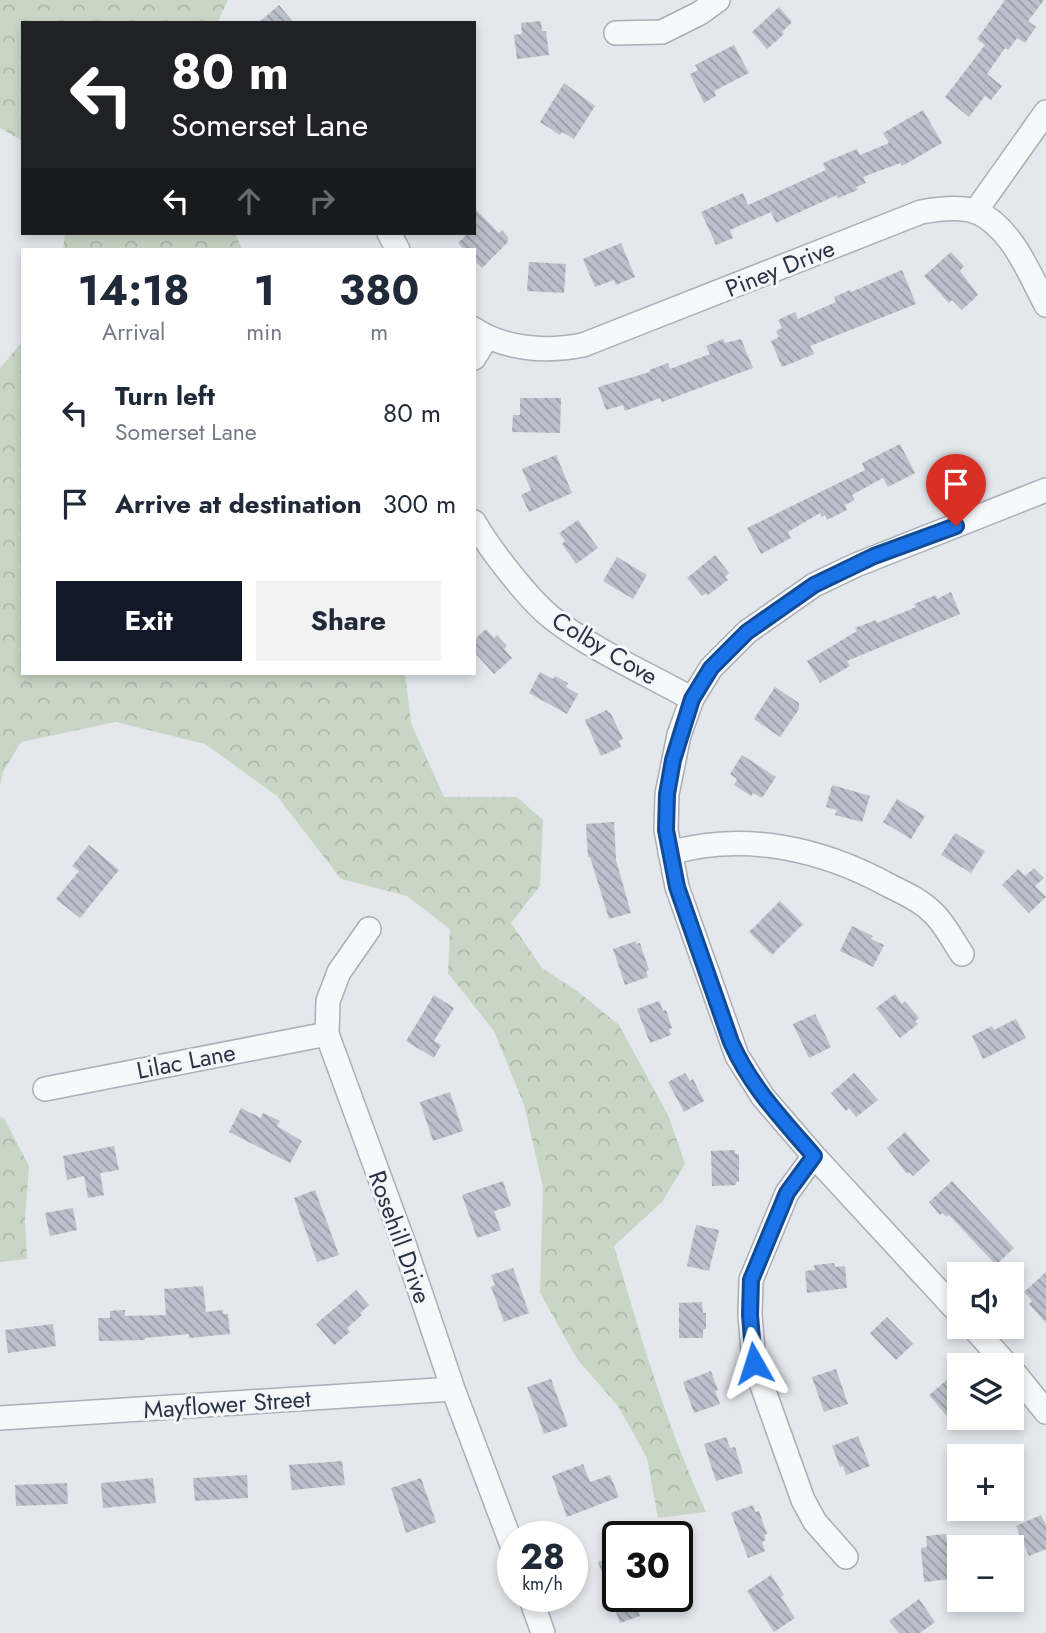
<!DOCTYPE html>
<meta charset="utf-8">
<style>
body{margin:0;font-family:Jost,sans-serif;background:#f2f2f3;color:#1f2937;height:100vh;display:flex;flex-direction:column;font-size:26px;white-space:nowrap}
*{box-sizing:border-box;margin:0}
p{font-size:23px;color:#747a83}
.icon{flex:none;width:38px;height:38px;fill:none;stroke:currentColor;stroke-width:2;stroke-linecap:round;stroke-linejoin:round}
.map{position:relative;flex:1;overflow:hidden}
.drawer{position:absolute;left:21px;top:248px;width:455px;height:427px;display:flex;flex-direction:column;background:#fff;border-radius:0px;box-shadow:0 4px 10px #0003}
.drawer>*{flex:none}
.guide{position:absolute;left:21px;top:21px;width:455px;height:214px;border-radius:0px;box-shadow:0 4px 10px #0003;background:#202124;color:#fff;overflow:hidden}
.controls{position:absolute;left:947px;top:1262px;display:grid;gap:14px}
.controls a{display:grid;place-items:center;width:77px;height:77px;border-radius:0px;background:#fff;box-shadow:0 4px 10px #0003;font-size:35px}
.speed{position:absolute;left:497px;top:1521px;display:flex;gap:14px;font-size:35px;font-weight:700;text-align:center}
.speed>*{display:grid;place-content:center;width:91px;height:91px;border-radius:50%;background:#fff;box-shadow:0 4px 10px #0003;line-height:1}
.speed small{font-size:18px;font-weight:400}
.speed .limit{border:4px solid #111;border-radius:10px;background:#fff;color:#111}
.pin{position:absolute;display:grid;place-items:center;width:60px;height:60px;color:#fff;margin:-72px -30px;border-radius:50% 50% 50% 0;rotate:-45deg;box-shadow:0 0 7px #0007}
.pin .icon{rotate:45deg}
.me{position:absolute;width:77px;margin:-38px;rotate:354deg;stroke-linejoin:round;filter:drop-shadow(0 0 5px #0008)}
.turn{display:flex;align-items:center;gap:24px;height:147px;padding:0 35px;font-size:32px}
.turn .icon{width:91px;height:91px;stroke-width:2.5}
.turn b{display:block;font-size:49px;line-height:60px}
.lanes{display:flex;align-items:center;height:66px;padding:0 35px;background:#0003;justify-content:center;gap:35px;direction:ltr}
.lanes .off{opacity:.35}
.eta{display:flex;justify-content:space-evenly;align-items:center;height:119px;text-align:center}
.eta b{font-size:42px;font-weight:700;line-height:49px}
.cta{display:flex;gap:14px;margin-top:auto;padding:14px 35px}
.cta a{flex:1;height:80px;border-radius:0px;background:#111827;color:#fff;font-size:28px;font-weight:700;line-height:80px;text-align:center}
.cta a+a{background:#f2f2f3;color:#1f2937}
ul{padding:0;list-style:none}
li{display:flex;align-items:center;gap:21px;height:91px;padding:0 35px}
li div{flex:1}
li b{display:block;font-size:26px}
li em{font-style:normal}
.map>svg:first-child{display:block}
.forest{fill:url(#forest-crowns)}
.building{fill:url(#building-back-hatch)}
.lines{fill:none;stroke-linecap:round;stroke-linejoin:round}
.street-casing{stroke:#a9aeb7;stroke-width:26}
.street{stroke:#f7f8fa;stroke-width:23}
.route-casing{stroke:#114b97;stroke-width:18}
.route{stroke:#1a73e8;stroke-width:12}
.labels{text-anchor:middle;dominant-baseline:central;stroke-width:6;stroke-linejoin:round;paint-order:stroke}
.street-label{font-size:24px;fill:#2b3445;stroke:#f4f6f9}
</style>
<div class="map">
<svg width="1046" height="1633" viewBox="0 0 1046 1633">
<defs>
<pattern id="forest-crowns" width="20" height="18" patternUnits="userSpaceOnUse" patternTransform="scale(1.75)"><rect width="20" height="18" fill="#c9d6c5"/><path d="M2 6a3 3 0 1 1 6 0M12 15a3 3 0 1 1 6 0" fill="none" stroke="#adb8ab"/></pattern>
<pattern id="building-back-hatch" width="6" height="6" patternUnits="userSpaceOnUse" patternTransform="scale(1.75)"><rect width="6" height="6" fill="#bbc0ca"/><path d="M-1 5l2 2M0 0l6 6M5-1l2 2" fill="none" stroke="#989da6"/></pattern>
</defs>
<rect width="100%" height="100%" fill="#e4e7ec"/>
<path class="forest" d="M0 0H228L217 23H23V141L0 128Z
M65 233H235L242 250H63Z
M23 341V674H405L411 723 444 797H517L543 820 540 886 511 923 542 968 577 991 619 1025 669 1117 685 1164 662 1202 614 1246C640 1335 667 1427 706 1512L658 1518 647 1458 618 1406 577 1359 540 1293 543 1187 524 1105 494 1031 448 973 450 929 407 896 341 879 277 796 205 744 116 722 21 742 3 772 0 786V368Z
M0 1117 4 1118 29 1166 25 1219 27 1259 0 1262Z"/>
<path class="building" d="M1005 0H1044L1028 21 1036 27 1025 43 1017 38 1008 50 1005 48 987 74 1002 86 991 100 985 96 969 117 945 97 985 45 977 39Z
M279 5 294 23H258Z
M779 7 792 22 782 32 784 34 767 49 752 32Z
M541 21 542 31H546L549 55 517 59 514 35 522 34 521 23Z
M734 45 749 73 714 91 716 96 704 103 690 74 698 70 695 65Z
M564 83 595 106 574 139 562 132 560 135 540 122Z
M923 110 942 143 902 166 900 163 863 177 866 183 856 187 858 190 838 198 837 195 776 223 771 212 730 230 733 238 716 245 701 212 743 193 748 205 826 170 823 163 857 149 860 155 889 143 883 133Z
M474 208 499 233 502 230 508 237V242L482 268 474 260V250H465L458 243 468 233H474Z
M621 243 635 277 616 285 614 280 595 287 583 259Z
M951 252 964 266 960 271 978 295 962 310 952 300 949 303 924 276Z
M529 262 566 264 564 293 527 291Z
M902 270 916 304 810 346 814 354 782 367 771 341 779 337 776 331 782 328 778 320 795 312 798 319 836 302 834 297 850 290 851 292Z
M723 339 725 343 741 339 753 368 662 402 660 398 625 411 623 405 606 410 598 387 650 372 649 370 668 363 670 369 710 354 706 346Z
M520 398H561L560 433 512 432 513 415H520Z
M900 444 915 473 888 487 883 478 852 495 855 500 845 505 847 510 827 520 825 515 822 517 820 513 788 532 791 538 761 554 747 528 865 470 862 463Z
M556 455 572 493 529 512 521 495 531 490 522 469Z
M578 520 598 548 576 564 562 544 565 541 559 533Z
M715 555 729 573 725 577 728 580 708 595 706 593 702 596 687 578Z
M617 557 647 575 633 599 603 581Z
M951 592 960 614 847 661 850 666 820 683 807 661 857 631 855 628 876 620 877 623 916 607 914 604 936 595 937 599Z
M486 629 494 638 497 635 507 646 504 649 512 658 494 674 474 652V640Z
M540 672 553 679 555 676 568 683 566 687 578 694 567 714 529 693Z
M775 687 799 703V709L780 737 754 719Z
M607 710 608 713 610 712 623 739 619 741 621 747 601 756 585 720Z
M742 755 776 777 762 798 753 793 751 796 734 785 737 779 730 774Z
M832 785 870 796 862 822 835 815 837 810 826 807Z
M897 799 925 816 911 839 883 822Z
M614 822 616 860 631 913 609 919 590 857H588L586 824Z
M955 833 985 851 971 873 941 855Z
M89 845 119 870 80 918 56 899 79 871 72 866Z
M1034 868 1044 878 1035 886 1046 897 1029 913 1002 885 1018 869 1025 876Z
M780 901 803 924 772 955 749 932Z
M852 926 873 936 871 939 884 945 873 967 840 951Z
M636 941V944L640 943 649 970 646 971 648 977 625 985 613 949Z
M895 994 902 1004 905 1001 919 1018 915 1021 918 1024 900 1038 876 1008Z
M434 995 454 1008 434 1041 441 1045 434 1058 406 1041Z
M659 1001 663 1011 666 1010 672 1028 669 1029 671 1035 650 1043 637 1009Z
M815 1014 831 1047 809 1058 793 1024Z
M1016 1019 1026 1038 983 1059 972 1036 992 1026 994 1030Z
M685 1073 690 1081 693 1079 704 1101 684 1112 668 1082Z
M854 1073 878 1100 856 1117 849 1108 846 1111 831 1093Z
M450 1092 463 1131 433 1141 420 1102Z
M241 1108 261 1118 263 1113 280 1121 277 1126 302 1141 290 1163 229 1132Z
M905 1132 930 1161 913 1176 909 1172 907 1174 887 1148Z
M114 1146 119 1170 100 1173 104 1195 88 1198 84 1176 67 1180 63 1156Z
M735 1150V1154H739V1182H736V1185L712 1186 711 1151Z
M503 1181 511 1206 494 1211 501 1230 477 1238 462 1195Z
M952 1181 1014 1248 996 1265 949 1215 947 1217 942 1213 940 1215 929 1202Z
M315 1190 339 1255 317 1262 294 1198Z
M73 1208 77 1230 50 1236 45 1213Z
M696 1225 719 1230 709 1271 687 1266Z
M834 1263 835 1267 845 1266 847 1288 807 1293 805 1271 815 1270 814 1265Z
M513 1268 529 1313 504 1322 491 1287 495 1285 491 1275Z
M1046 1272V1323L1029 1304 1032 1301 1024 1292Z
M203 1286 206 1312 223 1310V1314H228L230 1334 189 1338V1334L145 1338V1340L99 1341 98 1318H110V1311L125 1310V1316L166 1315 164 1289Z
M356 1290 369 1305 360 1313 362 1315 347 1328 350 1332 334 1345 316 1324Z
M702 1302 703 1313H706V1329L703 1330V1338H679V1303Z
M887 1317 913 1344 896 1360 870 1333Z
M53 1324 56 1346 8 1353 5 1330Z
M836 1369 848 1404 824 1412 812 1377Z
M711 1371 718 1390 715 1391 720 1404 694 1413 683 1382Z
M950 1377 959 1387V1414L951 1421 929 1395Z
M551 1379 568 1426 544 1434 527 1387Z
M858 1436 870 1466 846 1475 843 1466 840 1467 832 1446Z
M726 1437 730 1448 735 1447 743 1473 716 1481 704 1444Z
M342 1461 345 1485 292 1490 289 1465Z
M583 1464 590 1482 610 1475 619 1497 567 1517 552 1476Z
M247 1475 248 1498 195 1501 193 1478Z
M153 1478 156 1503 103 1508 101 1483Z
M421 1478 436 1522 406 1533 391 1488Z
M67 1483 68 1504 16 1506 15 1485Z
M753 1505 755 1512 759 1511 767 1534 764 1535 766 1540 762 1542 765 1551 748 1558 731 1513Z
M1041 1515 1046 1525V1549L1029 1556 1016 1526Z
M946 1534 951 1579 924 1582 921 1548 927 1547 926 1536Z
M618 1555V1596H632L640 1616 620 1623 598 1562Z
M771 1575 784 1595 781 1597 795 1618 774 1632 747 1591Z
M919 1599 935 1622 920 1633H899L889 1621Z"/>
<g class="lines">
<defs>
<path id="street" d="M616 33 662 32 700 13 718 0
M975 212 1046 112
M389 233 398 250
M474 329C506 350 547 352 583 345L921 212C937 209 961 206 977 212 1012 228 1029 273 1046 305
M474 358 487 337
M474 522C489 548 528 599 552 618 593 650 646 673 692 699
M670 853C744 831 823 849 890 886 904 893 920 900 931 911 944 922 953 941 962 954
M369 929 339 972 328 1001 327 1034 404 1244 453 1389 513 1548
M45 1089 327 1034
M814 1156 787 1193 751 1280 750 1315 754 1363 803 1500 815 1522 846 1557
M959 1313 814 1156 763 1097 737 1056 677 887 666 830 667 794 679 735 692 699 711 668 747 632 814 585 856 565 1046 490
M972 1326 1007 1365
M1012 1370 1046 1412
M0 1418 453 1389
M530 1596 543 1633"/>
</defs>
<use href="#street" class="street-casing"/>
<use href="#street" class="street"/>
</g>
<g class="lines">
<defs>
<path id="route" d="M754 1363 750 1315 751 1280 787 1193 814 1156C783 1120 750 1086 731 1042L677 887 666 830 667 794 673 760 692 699 711 668 747 632 814 585 874 556 956 526"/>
</defs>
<use href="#route" class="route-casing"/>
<use href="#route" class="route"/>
</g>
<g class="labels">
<g class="street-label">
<text transform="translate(780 268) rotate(-22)">Piney Drive</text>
<text transform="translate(605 648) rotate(31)">Colby Cove</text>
<text transform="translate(186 1061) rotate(-11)">Lilac Lane</text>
<text transform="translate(400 1237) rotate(70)">Rosehill Drive</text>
<text transform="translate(227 1404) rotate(-4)">Mayflower Street</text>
</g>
</g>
</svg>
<div class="controls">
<a><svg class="icon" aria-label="sound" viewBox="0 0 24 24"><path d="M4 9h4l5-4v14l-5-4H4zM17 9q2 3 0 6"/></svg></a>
<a><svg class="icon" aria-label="layers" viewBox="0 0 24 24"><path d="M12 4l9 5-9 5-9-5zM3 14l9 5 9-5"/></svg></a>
<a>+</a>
<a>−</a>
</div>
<div class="speed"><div>28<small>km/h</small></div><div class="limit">30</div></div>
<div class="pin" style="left:956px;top:526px;background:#d93025"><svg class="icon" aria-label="arrive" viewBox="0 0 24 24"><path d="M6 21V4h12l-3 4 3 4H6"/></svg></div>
<svg class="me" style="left:754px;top:1363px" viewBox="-20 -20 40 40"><path d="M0-17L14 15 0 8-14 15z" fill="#1a73e8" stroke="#fff" stroke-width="4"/></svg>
<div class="guide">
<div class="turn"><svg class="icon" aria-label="left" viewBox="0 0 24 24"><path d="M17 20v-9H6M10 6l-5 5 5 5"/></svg><div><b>80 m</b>Somerset Lane</div></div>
<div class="lanes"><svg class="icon" aria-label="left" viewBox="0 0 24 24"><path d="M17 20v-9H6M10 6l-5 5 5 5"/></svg><svg class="icon off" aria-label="ahead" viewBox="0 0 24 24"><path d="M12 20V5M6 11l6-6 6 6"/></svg><svg class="icon off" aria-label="right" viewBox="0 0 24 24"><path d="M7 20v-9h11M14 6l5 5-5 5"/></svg></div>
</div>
<section class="drawer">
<div class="eta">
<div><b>14:18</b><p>Arrival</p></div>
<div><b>1</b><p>min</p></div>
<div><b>380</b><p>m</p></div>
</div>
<ul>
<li><svg class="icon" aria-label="left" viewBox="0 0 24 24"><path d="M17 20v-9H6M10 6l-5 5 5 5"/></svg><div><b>Turn left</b><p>Somerset Lane</p></div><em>80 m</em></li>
<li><svg class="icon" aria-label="arrive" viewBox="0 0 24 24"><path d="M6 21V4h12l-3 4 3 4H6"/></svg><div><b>Arrive at destination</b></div><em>300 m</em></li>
</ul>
<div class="cta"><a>Exit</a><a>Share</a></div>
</section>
</div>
